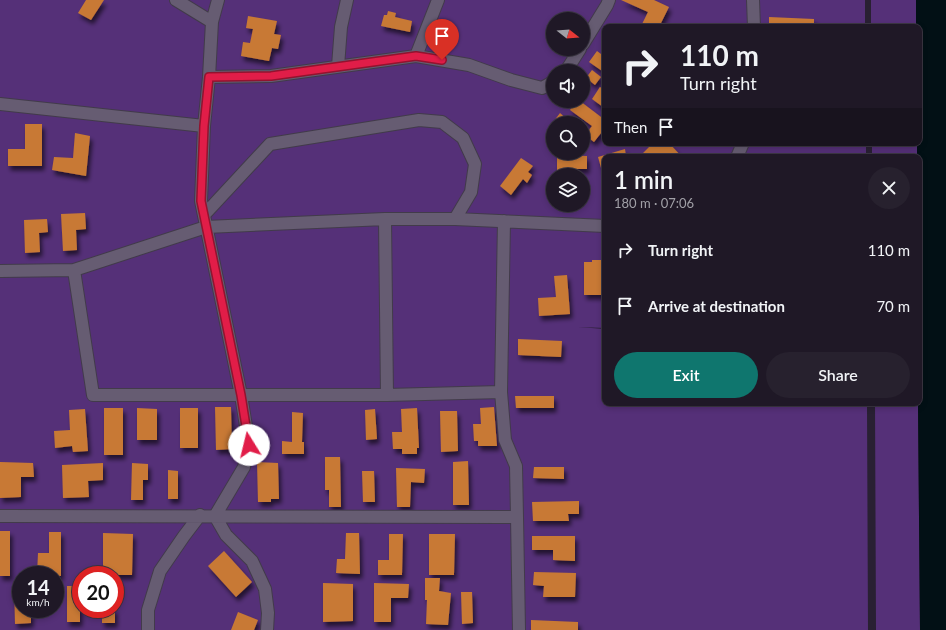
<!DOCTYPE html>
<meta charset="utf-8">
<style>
body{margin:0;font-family:Lato,sans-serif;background:#27212e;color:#f1f3f6;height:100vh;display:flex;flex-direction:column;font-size:15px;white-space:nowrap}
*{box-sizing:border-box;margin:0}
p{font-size:13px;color:#a1a0a7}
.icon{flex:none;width:22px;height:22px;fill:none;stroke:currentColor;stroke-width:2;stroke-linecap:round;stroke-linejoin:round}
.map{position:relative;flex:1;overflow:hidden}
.panel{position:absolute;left:602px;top:154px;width:320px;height:252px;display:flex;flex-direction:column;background:#1f1826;border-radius:8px;box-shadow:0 2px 6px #0003,0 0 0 1px #3c3743}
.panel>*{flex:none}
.hud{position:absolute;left:602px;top:24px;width:320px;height:122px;border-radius:8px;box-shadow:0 2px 6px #0003,0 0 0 1px #3c3743;background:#1f1826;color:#f1f3f6;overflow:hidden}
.needle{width:26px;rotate:107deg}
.tools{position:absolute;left:546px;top:12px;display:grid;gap:8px}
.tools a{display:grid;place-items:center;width:44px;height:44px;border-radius:50%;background:#1f1826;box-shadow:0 2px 6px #0003,0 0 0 1px #3c3743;font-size:20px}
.speed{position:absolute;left:12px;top:566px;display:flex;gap:8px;font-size:20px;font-weight:700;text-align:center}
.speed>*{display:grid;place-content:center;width:52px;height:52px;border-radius:50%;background:#1f1826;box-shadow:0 2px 6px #0003,0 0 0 1px #3c3743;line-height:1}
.speed small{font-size:10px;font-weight:400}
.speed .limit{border:6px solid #d22;background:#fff;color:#111}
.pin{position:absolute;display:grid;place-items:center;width:34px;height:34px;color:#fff;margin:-41px -17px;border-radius:50% 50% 50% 0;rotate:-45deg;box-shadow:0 0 4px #0007}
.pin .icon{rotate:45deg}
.me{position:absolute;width:44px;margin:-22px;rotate:351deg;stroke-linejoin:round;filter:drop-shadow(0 0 3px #0008)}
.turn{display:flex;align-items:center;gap:14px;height:84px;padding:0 12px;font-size:18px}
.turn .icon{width:52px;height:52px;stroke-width:2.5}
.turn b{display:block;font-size:28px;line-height:34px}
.then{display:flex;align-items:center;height:38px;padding:0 12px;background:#0003;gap:8px;font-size:15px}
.round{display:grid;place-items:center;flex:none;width:42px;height:42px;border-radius:21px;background:#27212e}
.head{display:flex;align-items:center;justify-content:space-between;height:68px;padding:0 12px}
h1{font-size:24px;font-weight:600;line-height:30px}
.action{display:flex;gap:8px;margin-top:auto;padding:8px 12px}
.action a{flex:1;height:46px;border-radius:24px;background:#0f766e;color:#fff;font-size:16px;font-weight:600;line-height:46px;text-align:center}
.action a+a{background:#27212e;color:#f1f3f6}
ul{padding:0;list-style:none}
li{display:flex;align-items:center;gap:12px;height:56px;padding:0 12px}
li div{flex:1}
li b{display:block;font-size:15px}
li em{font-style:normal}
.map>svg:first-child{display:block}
.green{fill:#553078;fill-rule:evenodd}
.water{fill:#021015}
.building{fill:#c87934;filter:url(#shadow)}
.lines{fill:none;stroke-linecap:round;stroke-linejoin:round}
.lane-casing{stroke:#423b4a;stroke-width:14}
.lane{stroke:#665c72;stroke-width:12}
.route-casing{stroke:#92132f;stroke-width:10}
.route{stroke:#e11d48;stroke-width:7}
</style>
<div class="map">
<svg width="946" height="630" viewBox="0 0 946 630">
<defs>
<filter id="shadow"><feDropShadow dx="2.5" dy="4.5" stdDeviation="2" flood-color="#0009"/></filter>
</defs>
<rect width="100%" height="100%" fill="#292033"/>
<path class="green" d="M0 0H865V27H605V143H866V157H605V328L578 327 605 329V403H867L868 630H0ZM553 19H583V49H553ZM553 71H583V101H553ZM553 123H583V153H553ZM553 175H583V205H553ZM21 575H55V609H21ZM81 575H115V609H81Z
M871 0H916V27H871Z
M872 143H917V157H872Z
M875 403H918L920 630H876Z"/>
<path class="water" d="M916 0H946V630H920L918 403 919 157H917V143H919V27H916Z"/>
<path class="building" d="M86 0H104L91 20 78 13Z
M621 0H654L669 7 659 27H649L642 24 648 12Z
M388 11 396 13 395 17 412 21 410 32 381 26 384 15H387Z
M248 16 277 21 274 34 281 35 278 49 272 48 269 61 241 56 243 42 250 43 253 29 246 28Z
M769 17 814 19V27H769Z
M597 51 605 57V73L589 62Z
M592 70 601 77 595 85 586 78Z
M600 87 605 91V104L603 107 592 99Z
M576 101H580L605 120V128L594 142 585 135 592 126 570 110Z
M560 113 568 120 565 123H556L554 121Z
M25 124H42V166H8V149H25Z
M75 133 90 136 86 176 52 170 54 157 73 158Z
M653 143H669L682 157H645L642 154Z
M625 149 626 156 628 155 629 157H605V182L598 157Z
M557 155 587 156V169H571V175H557Z
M521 158 533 166 528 172 532 175 527 183 523 179 511 195 500 186Z
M85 213 86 229 76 230 77 250 63 251 61 214Z
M47 219 48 232 39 233 40 252 25 253 24 220Z
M592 260H605V295H584V262H592Z
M567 275 570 314 539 316 538 298 556 297 554 276Z
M518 339 562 341 561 357 518 355Z
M515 396H554V408H516Z
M215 407H231L232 449 216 450Z
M494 407 497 446H478V441H474L473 424H481L480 408Z
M104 408H123V455H104Z
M137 408 157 409V440H137Z
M180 408H198V448H180Z
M417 408 419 448H417V454H402V449H393L392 432H402L401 409Z
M85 409 88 451 73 452 72 446 55 448 54 431 70 430 69 410Z
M375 409 377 439 366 440 365 410Z
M440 411H457L458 451 441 452Z
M292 412 303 413 302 442H304V454H282V441L292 442Z
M325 457H340L341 507H329V490H325Z
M468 461 469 505H453V462Z
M0 462 33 463 34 477H21V497L0 498Z
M257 462 278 463 279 499H271V502H258Z
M103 463V480L88 481 89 497 63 498 62 465Z
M132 463 148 464V480H143V500H131Z
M534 467H564V479L533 478Z
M396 468 425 469 424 483 411 482 410 507H397Z
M168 470 178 471V499H168Z
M362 471H374L375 502H363Z
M579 501V514H568L569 521H533L532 502Z
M0 531H10V576H0Z
M49 532H61V576L37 575 38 553H49Z
M103 533 133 534 132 575H103Z
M346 533H359L360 574 336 573 337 559H345Z
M389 534H403L402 575H378V560H389Z
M429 534H455L454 575H429Z
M532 536H575V561L553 560V550H532Z
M224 551 252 582 236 597 208 566Z
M534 572 576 573 575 597H543L544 586 533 585Z
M425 578H440L439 591 451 593 448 625 426 624 427 600H425Z
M14 583H21V609H31V623L15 624Z
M323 583 353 584V621L323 622Z
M374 583 409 584 408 598H391V622H374Z
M67 586H80V622H67Z
M461 592H472L473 623 462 624Z
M102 609H115V623H102Z
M238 612 258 620 254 630H231Z
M531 620 578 622V630H531Z"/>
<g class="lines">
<defs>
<path id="lane" d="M176 0 212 22 209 77 204 126 201 201 241 395 249 445 244 467 215 516 226 535 252 561 265 589 268 613 267 630
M753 0 754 27
M212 22 218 0
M583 44 607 5 609 0
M416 56 438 0
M338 66 341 27 347 0
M566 71 580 49
M209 77 271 76 416 56 469 65 511 80 542 88 553 82
M0 104 204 126
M737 157 743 143
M204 215 270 144 419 120 442 122 463 138 475 164 471 192 455 219
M385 219 387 395
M74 270 93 395H387L501 392
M0 271 74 270 206 227 385 219H455L605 226
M0 516 517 517 516 466 505 440 501 392 504 221
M517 517 519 630
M148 630V610L160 571 184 536 200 515"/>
</defs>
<use href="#lane" class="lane-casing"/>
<use href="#lane" class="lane"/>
</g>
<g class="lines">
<defs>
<path id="route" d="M249 445 241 395 201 201 204 126 209 77 271 76 416 56 442 60"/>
</defs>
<use href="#route" class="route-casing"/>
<use href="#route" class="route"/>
</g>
</svg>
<div class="tools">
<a><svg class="needle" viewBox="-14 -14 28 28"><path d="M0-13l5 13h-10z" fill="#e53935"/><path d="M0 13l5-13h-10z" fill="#a1a0a7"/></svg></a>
<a><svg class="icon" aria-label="sound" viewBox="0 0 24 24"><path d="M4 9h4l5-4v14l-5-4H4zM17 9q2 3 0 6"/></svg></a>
<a><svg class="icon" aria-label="search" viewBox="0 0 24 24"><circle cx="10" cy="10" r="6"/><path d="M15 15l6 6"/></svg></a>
<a><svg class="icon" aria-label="layers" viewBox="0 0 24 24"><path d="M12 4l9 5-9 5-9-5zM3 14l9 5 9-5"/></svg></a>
</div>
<div class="speed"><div>14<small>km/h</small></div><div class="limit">20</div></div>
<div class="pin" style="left:442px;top:60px;background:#d93025"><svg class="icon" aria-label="arrive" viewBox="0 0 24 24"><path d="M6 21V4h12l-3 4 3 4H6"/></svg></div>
<svg class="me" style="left:249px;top:445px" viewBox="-20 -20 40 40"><circle r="19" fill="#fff"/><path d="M0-13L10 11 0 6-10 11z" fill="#e11d48"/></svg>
<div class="hud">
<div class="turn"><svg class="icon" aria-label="right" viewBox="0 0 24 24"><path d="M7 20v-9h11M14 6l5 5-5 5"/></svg><div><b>110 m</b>Turn right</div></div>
<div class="then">Then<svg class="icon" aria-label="arrive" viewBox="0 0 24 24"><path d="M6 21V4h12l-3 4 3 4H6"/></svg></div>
</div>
<section class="panel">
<div class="head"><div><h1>1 min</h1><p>180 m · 07:06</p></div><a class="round"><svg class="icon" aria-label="close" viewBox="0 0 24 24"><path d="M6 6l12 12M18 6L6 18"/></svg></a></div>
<ul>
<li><svg class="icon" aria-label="right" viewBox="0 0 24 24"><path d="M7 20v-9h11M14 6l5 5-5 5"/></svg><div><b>Turn right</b></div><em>110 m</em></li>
<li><svg class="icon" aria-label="arrive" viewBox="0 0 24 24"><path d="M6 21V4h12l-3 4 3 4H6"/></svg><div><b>Arrive at destination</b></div><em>70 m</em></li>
</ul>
<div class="action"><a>Exit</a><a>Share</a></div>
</section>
</div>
